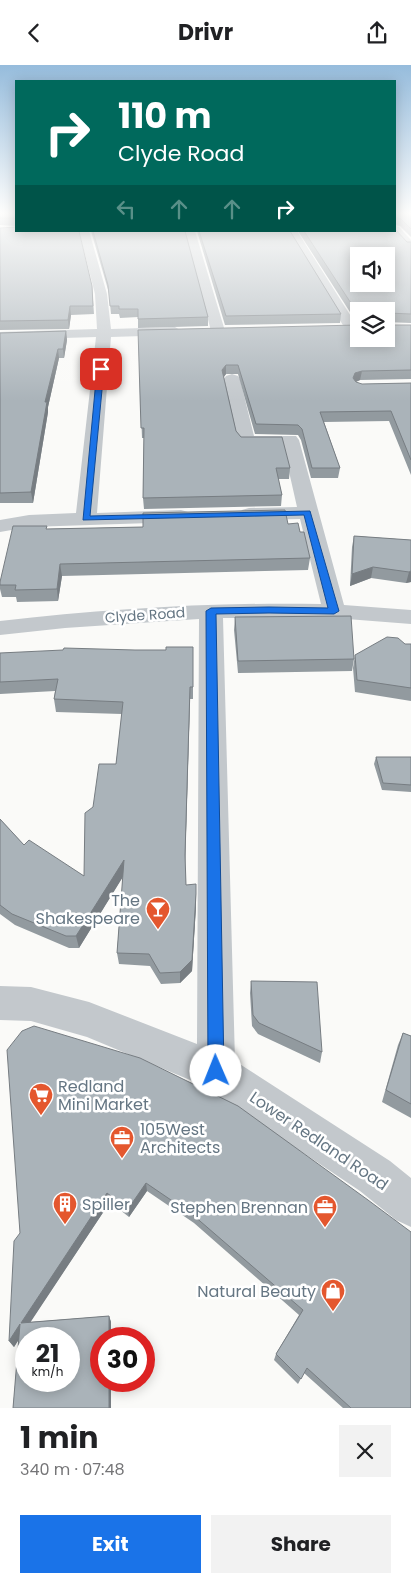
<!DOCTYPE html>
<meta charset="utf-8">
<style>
body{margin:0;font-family:Poppins,sans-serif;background:#f2f2f2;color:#202124;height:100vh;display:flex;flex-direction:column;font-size:19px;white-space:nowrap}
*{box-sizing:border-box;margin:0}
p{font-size:16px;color:#757577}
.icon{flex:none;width:28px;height:28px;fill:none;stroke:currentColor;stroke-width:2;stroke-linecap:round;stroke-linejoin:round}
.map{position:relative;height:1343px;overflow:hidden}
.drawer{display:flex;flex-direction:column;background:#fff;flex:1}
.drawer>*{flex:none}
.top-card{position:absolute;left:15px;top:15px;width:381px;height:152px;border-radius:0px;box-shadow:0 2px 12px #0003;background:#00695c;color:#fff;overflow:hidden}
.tools{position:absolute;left:350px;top:182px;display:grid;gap:10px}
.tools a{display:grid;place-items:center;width:45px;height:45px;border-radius:0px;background:#fff;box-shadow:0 2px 12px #0003;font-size:25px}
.speed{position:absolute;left:15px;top:1262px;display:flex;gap:10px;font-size:25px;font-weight:700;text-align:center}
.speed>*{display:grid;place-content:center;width:65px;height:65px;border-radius:50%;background:#fff;box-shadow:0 2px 12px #0003;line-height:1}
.speed small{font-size:12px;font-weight:400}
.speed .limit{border:8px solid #d22;background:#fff;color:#111}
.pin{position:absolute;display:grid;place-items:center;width:42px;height:42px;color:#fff;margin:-21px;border-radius:10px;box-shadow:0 2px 8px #0006}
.me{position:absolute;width:55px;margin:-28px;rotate:359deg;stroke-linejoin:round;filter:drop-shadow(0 0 4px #0008)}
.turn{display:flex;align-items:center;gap:18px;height:105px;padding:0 20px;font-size:22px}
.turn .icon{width:65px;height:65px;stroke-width:2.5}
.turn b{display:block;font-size:35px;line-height:42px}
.lanes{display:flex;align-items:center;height:48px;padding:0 20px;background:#0003;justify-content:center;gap:25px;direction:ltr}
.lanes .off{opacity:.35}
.round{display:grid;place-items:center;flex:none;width:52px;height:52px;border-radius:0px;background:#f2f2f2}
.head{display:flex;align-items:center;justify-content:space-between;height:85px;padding:0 20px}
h1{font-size:30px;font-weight:700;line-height:38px}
.primary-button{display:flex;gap:10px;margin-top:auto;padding:10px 20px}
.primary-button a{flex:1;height:58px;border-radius:0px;background:#1a73e8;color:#fff;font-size:20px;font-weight:700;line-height:58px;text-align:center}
.primary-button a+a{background:#f2f2f2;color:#202124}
header{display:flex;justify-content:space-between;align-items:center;height:65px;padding:0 20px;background:#fff;font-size:22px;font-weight:700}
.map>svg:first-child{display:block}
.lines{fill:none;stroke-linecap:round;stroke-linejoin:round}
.minor{fill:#c3c8cc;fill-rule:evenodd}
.wall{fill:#929a9f}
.shaded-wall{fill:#777d82}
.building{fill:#aab3b9;stroke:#777d82;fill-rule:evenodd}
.route{fill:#1a73e8;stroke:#114b97}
.labels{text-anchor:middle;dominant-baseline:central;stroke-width:5;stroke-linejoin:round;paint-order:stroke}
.street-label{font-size:14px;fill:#657683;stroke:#fff}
.near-poi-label{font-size:16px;fill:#657683;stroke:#fff;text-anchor:end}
.near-street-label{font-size:16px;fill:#657683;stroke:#fff}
</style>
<header><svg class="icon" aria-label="back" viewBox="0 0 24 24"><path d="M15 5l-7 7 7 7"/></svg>Drivr<svg class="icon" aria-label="share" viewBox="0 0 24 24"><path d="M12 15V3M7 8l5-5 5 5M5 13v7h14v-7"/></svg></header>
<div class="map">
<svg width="411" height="1343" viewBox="0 0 411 1343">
<rect width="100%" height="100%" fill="#fafaf8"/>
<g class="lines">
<path class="minor" d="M395 161 399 162 411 175V184L407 183 391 166H395Z
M79 166H89L107 229 111 264 175 262 182 266 175 270 111 272 97 448 181 445 188 447 191 451 188 455 181 457 29 462 0 467V455L29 450 76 448 96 272 0 275V267L97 264 95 229Z
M185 166H195L225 266 223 269H213L211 266Z
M287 166H297L359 264 357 267H347Z
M232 309 238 311 240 314 254 371H296L299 375 344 540 411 545V559L334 553H223L235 996 390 1096 411 1113V1162L396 1155 360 1126 202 1020 87 972 31 956 0 955V921L31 922 89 937 197 979 199 554 65 563 0 570V556C107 544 213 537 321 539L300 454 249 455 242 453 239 449 242 445 249 443 297 442 283 380H241L238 376 224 314 226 311Z"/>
</g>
<path class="wall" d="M0 148H16V161L0 160Z
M395 148H411V172L400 161 395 160Z
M0 163 92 221 94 249 71 250 69 264 0 265Z
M91 166H185L208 252V261L138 263V252L120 253 119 249H111L109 228Z
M197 166H290L341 249 340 258 225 260Z
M298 166H395L407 177H411V258L386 257V246H359V258H357Z
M387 260H411V314L360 315 356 317 362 319 411 318V410L389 356 324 357 340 403 338 413H311L301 375 298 370 255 369 238 309H226L224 312 236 366 241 372 290 403 289 414H278L282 430 281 441 144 444 143 433 144 373H142L138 265Z
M66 266 67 275 64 293H59L48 342V347L33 438H0V268Z
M288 459 300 467 310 493 308 505 62 511 58 536 17 537 16 532H2L0 524V517L47 464Z
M354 471 411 475V517L406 518 371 513 350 521 352 482Z
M235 552 354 594 352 606 238 608 234 565Z
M405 579H411V636L355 627 353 603 355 590Z
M193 582V634H190L185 800 186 820 196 841 192 906 180 918 161 919 150 901 119 899 117 888 123 811 79 883H69L15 860 0 849V754L24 780 84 811 93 742 116 699 122 649 56 647 54 634 55 626 0 629V588L166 585Z
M376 692H411V727L382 725 374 699Z
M251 916 322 987 320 998 258 969 252 961 250 928Z
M22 966 411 1343H343L304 1308 298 1319 274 1295 276 1289 299 1250 194 1158 147 1126 129 1152 110 1137 30 1257 109 1251 111 1257V1274H101V1316H111V1343H13L19 1274 14 1282 9 1276 20 1168Z
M403 968 411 971V1053L382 1037 398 980Z"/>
<path class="shaded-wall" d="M70 241 71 250 69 264 68 255Z
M66 266 67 275 64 293 63 284Z
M58 284 59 293 48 342V347L33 438 31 427 45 337Z
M226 300V309L222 314V305Z
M362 306 360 315 353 318V313L355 308Z
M60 499 62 511 58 536 57 524Z
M373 502 371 513 350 521 352 509Z
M411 506V517L406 518 409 507Z
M190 622V634L185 802V790Z
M124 795 126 807 79 883 76 871Z
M196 819V841L192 906 180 918V907Z
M146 1118 147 1126 129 1152 128 1144Z
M107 1128 110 1137 26 1264 21 1258Z
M109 1251 111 1257V1274H109Z
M20 1259 25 1265 14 1282 9 1276Z
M109 1316H111V1343H109Z"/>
<path class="building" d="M0 148H16V156L15 153H0Z
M395 148H411V164L401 154 395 152Z
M16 162V166H79L92 221 93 241H70L68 255 0 256V163Z
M395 164 407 177H411V249L387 248 386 254V246H359V249H358L304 166H395ZM359 191H386V219H359Z
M93 166H185L208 252 138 254V244H119V241H110L108 220Z
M199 166H290L341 249 226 251Z
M386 259 387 260H411V305L362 306 355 308 353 313 356 317 362 319 411 318V395L391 346 320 347 340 403H312L302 364 298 360 256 359 238 300H226L222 305 236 366 241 372H282L290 403H276L282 430 143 433 144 363H141L138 265 359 260V274H386Z
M66 266 63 284H58L45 337H47L31 427 0 428V268Z
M285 445 288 459 298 458 300 467H304L310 493 60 499 57 524 15 525 16 520H0V517L13 461H47L46 464 143 462V448Z
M354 471 411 475V506L409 507 373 502 352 509Z
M351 551 354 594 238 596 235 552Z
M387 572 398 573 405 579H411V623L357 615 355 590Z
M166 582H193V622H190L185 790 186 820 196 819V829L192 895 180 907 160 908 149 889 117 888 124 795 76 871H66L12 849 0 840V754L24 780 29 775 84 811 85 748 93 742 99 699H116L123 637 54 634 58 614 0 617V588L63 585 64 583 135 585H166Z
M376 692H411V720L383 718Z
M251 916 317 917 322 987 259 958 253 950Z
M34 961 140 993 238 1041 368 1135 411 1167V1343H351L307 1303 301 1314 276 1289 303 1245 193 1150 146 1118 128 1144 107 1128 21 1258 109 1251V1274H101V1316H109V1343H13L20 1259 9 1276 14 1176 20 1168 7 985 22 966ZM26 1274H69V1316H26Z
M403 968 411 971V1039L386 1025Z"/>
<linearGradient id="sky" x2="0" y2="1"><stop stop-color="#96bcdc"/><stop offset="0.44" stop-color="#fdfdfc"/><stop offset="1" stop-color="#fdfdfc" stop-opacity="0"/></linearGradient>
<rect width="411" height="336" fill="url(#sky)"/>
<path class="route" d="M101 303 104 304 90 451 310 446 339 546 334 549 269 548 216 549 224 1006 221 1012 216 1014 210 1012 208 1006 206 546 211 543 269 542 328 543 304 450 83 455 97 304Z"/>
<defs>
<symbol id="bar-pin" viewBox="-11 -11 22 30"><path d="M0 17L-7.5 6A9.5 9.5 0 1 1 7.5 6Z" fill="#e4572e" stroke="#fff"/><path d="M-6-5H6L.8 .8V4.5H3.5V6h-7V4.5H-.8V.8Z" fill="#fff"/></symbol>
<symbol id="supermarket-pin" viewBox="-11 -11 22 30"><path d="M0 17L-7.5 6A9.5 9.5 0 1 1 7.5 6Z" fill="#e4572e" stroke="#fff"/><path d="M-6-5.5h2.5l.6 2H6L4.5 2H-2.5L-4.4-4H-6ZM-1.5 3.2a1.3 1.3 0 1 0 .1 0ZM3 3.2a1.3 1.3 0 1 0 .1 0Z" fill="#fff"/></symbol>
<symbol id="office-pin" viewBox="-11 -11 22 30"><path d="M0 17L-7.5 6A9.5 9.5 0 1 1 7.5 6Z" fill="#e4572e" stroke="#fff"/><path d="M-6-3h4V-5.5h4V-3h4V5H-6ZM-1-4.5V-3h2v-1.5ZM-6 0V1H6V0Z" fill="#fff"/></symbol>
<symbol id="building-pin" viewBox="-11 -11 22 30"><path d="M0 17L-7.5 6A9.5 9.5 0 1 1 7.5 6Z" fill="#e4572e" stroke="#fff"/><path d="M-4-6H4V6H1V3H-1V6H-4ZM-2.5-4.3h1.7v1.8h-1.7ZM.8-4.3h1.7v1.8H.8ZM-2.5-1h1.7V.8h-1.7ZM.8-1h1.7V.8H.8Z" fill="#fff"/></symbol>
<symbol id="shop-pin" viewBox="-11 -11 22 30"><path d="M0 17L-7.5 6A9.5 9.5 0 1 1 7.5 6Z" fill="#e4572e" stroke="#fff"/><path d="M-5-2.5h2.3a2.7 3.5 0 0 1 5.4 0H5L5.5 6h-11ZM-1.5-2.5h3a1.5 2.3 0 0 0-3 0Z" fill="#fff"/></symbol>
</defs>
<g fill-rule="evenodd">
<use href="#bar-pin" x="144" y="830" width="28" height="38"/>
<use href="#supermarket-pin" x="27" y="1016" width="28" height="38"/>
<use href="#office-pin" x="108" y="1059" width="28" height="38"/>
<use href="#building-pin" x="51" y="1125" width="28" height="38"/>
<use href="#office-pin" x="311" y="1128" width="28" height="38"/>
<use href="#shop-pin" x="319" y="1212" width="28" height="38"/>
</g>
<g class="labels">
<g class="street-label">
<text transform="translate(145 550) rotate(-4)">Clyde Road</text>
</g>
<g class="near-poi-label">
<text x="140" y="835">The<tspan x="140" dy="18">Shakespeare</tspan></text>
<text x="58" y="1021" text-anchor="start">Redland<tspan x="58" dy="18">Mini Market</tspan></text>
<text x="140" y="1064" text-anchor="start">105West<tspan x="140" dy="18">Architects</tspan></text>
<text x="82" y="1139" text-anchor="start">Spiller</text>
<text x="308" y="1142">Stephen Brennan</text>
<text x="316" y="1226">Natural Beauty</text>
</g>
<g class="near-street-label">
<text transform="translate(319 1076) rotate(34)">Lower Redland Road</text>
</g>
</g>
</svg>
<div class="tools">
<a><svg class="icon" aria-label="sound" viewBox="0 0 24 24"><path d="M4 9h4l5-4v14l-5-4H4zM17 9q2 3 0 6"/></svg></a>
<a><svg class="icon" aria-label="layers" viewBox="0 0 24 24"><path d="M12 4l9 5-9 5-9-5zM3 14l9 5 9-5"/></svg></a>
</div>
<div class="speed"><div>21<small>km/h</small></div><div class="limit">30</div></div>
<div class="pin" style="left:101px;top:304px;background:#d93025"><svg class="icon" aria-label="arrive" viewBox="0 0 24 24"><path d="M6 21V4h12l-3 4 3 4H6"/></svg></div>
<svg class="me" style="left:216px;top:1006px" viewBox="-20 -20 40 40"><circle r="19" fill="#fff"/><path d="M0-13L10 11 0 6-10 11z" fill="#1a73e8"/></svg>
<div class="top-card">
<div class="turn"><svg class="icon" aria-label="right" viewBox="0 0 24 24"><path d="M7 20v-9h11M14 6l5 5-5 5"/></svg><div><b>110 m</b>Clyde Road</div></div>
<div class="lanes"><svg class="icon off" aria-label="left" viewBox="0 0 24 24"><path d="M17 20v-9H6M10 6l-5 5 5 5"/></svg><svg class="icon off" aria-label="ahead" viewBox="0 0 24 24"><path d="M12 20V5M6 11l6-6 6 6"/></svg><svg class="icon off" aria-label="ahead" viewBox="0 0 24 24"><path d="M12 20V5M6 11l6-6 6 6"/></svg><svg class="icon" aria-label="right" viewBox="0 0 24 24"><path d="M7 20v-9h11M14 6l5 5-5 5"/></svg></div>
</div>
</div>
<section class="drawer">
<div class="head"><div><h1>1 min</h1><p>340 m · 07:48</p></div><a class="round"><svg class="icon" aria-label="close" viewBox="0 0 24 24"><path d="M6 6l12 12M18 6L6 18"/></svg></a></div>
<div class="primary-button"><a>Exit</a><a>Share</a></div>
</section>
